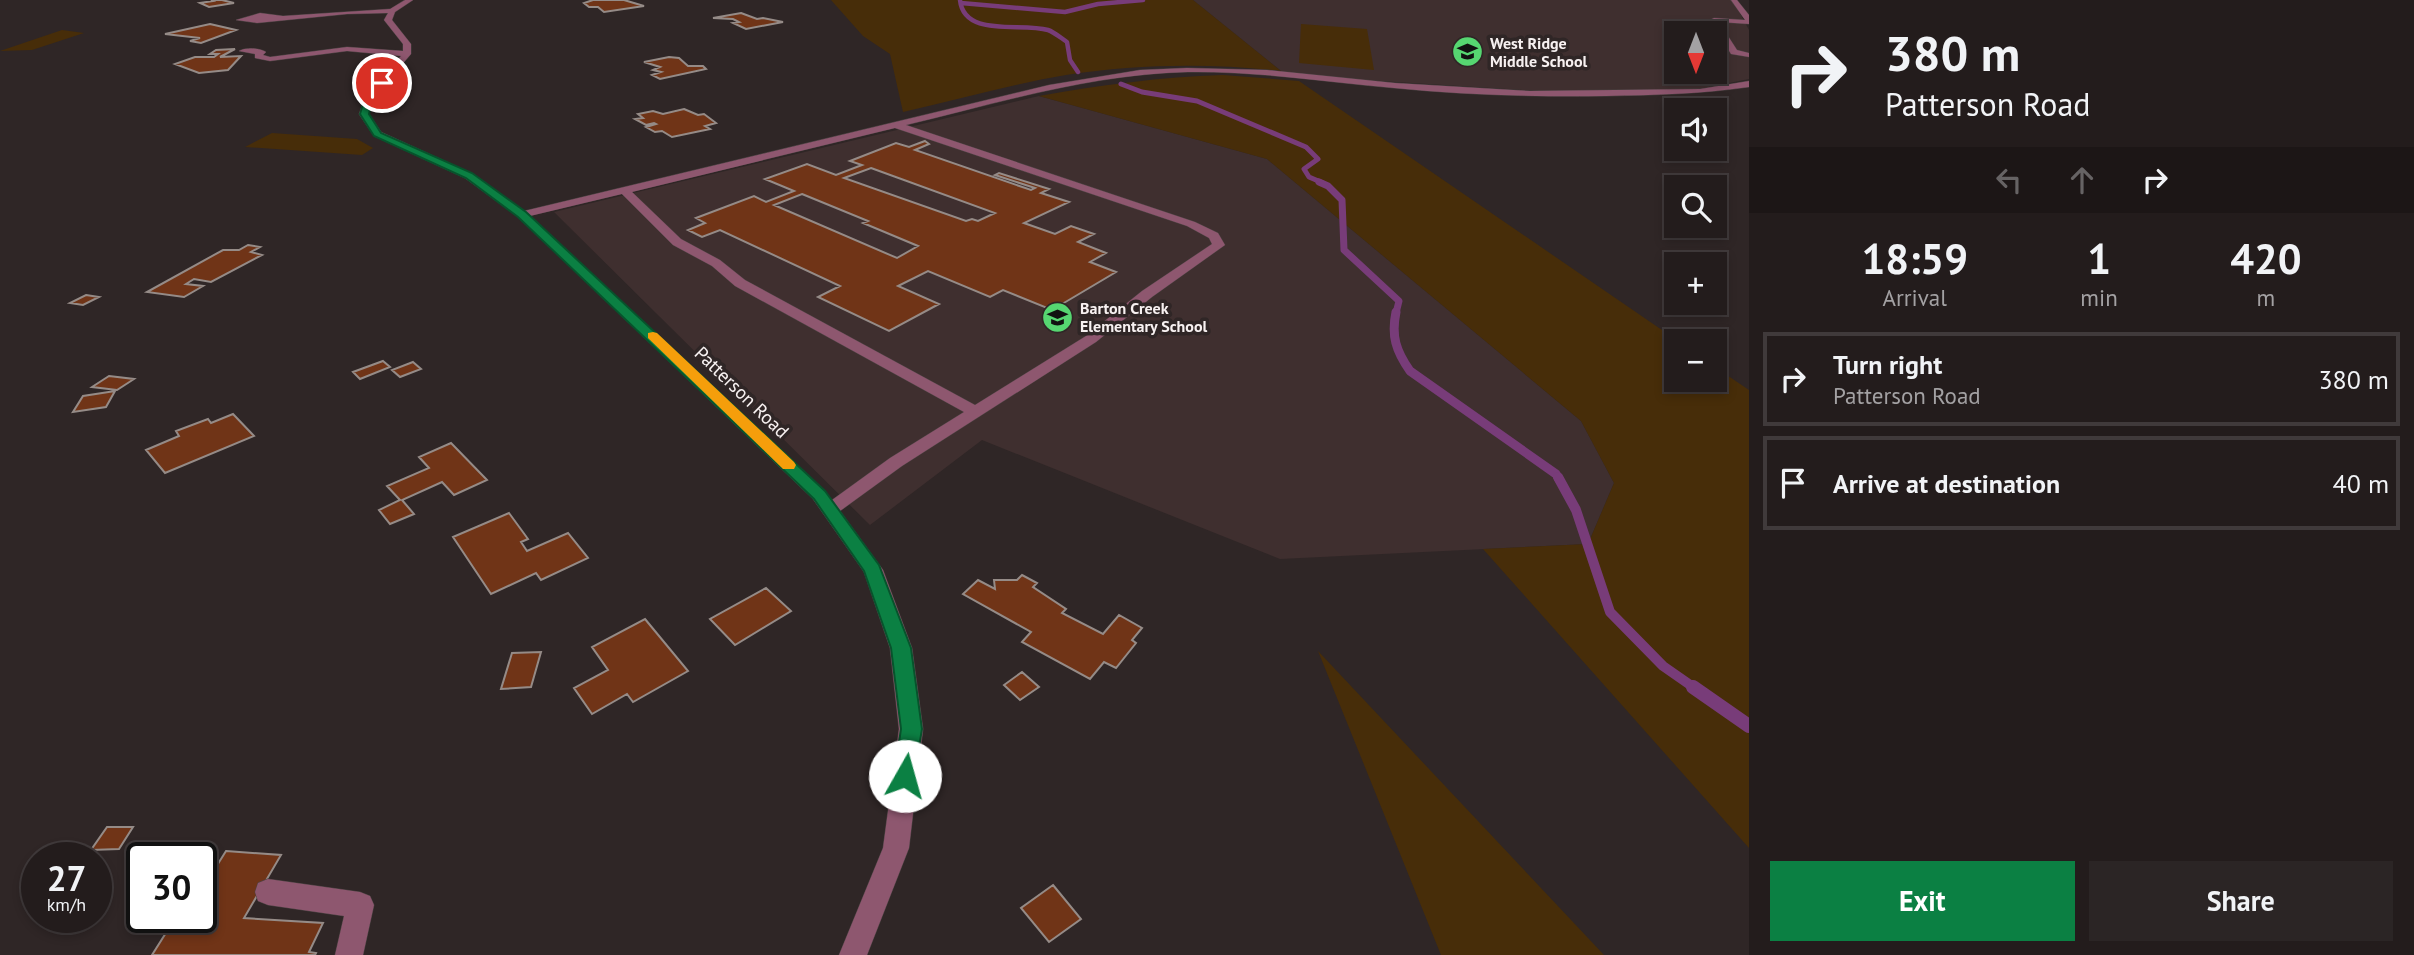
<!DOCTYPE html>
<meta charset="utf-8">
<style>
body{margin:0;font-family:"PT Sans",sans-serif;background:#2b2525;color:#f1f3f6;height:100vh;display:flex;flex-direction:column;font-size:26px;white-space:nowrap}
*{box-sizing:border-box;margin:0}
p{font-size:23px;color:#a3a1a3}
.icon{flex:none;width:38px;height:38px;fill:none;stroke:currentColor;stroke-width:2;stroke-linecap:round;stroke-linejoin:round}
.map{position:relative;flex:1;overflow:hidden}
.panel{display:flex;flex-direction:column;background:#231c1c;width:665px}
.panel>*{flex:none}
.top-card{background:#231c1c;color:#f1f3f6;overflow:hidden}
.needle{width:46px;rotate:180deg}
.tools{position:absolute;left:1664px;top:21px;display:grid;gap:14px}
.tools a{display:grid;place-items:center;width:63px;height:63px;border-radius:0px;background:#231c1c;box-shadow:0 4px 10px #0003,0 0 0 2px #403a3b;font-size:35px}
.speed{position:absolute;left:21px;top:842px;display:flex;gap:14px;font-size:35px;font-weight:700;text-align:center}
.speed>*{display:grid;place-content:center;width:91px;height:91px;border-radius:50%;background:#231c1c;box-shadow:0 4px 10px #0003,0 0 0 2px #403a3b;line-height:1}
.speed small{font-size:18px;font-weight:400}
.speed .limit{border:4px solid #111;border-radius:10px;background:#fff;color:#111}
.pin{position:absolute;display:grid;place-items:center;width:60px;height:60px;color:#fff;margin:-30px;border:4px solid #fff;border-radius:50%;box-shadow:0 2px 7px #0007}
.me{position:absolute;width:77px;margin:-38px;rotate:7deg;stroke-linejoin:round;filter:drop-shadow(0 0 5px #0008)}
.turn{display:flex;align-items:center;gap:24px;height:147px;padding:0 21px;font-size:32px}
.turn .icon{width:91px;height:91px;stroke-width:2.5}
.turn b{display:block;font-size:49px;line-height:60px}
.lanes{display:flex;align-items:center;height:66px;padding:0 21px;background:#0003;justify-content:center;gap:35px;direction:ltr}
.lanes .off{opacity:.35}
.eta{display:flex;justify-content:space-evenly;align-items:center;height:119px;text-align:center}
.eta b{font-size:42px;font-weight:700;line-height:49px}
.action{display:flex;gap:14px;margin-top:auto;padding:14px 21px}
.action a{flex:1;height:80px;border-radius:0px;background:#0b8043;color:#fff;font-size:28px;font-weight:700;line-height:80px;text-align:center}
.action a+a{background:#2b2525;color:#f1f3f6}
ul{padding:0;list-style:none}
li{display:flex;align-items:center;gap:21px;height:94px;margin:0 14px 10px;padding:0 7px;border:4px solid #403a3b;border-radius:0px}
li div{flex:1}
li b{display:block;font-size:26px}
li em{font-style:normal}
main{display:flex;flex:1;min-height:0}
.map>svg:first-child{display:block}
.built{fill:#3f2f2f;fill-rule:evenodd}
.green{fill:#472d09}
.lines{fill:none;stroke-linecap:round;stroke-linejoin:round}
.stream-far5{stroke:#783c79;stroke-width:4.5}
.stream-far4{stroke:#783c79;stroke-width:5}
.stream-far3{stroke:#783c79;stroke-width:7}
.stream-far2{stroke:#783c79;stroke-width:9}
.stream-far1{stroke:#783c79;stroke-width:10}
.stream{stroke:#783c79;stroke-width:14}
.building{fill:#703417;stroke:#958b87;stroke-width:2;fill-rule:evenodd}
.minor-casing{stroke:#4b4242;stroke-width:1}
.minor{fill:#8e576f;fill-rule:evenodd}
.route{fill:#0b8043;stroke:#07532c;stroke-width:2}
.slow{fill:#f59e0b}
.labels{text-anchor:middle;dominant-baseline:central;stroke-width:7;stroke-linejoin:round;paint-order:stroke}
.far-poi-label{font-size:16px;font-weight:bold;fill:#f7f1f1;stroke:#2f2626;text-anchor:start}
.street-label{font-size:19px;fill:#f7f1f1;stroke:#2f2626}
</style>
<main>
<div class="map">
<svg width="1749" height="955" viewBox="0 0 1749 955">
<rect width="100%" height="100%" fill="#2f2626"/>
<path class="built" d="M1193 0H1733L1749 30V79L1699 89 1539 91 1286 75ZM1676 33H1715V72H1676Z
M1039 96 1267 159 1581 421 1614 483 1588 544 1280 559 982 440 870 525 554 212Z"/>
<path class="green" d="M831 0H1193L1281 71C1210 63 1137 64 1066 75 1012 84 957 100 903 112L890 54 863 36Z
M1301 24 1367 29 1374 70 1299 63Z
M62 30 84 33 32 50 0 51Z
M1223 75 1299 81 1678 341 1676 380H1715V367L1749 390V848L1483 549 1588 544 1614 483 1581 421 1267 159 1039 96C1101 85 1161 77 1223 75Z
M272 133 357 139 373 148 362 155 245 147Z
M1318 651 1604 955H1441Z"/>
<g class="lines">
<path class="stream-far5" d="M960 0C964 38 1021 22 1048 30 1054 32 1061 38 1067 42L1070 60 1078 72
M961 3 1065 12 1098 4 1143 0"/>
<path class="stream-far4" d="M1121 84 1142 92 1197 101 1306 147 1318 159 1304 169 1309 177 1323 183"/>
<path class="stream-far3" d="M1319 182 1328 186 1342 200 1344 250 1399 301 1396 313"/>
<path class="stream-far2" d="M1396 312C1391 336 1396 351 1410 371L1556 474 1559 479"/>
<path class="stream-far1" d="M1558 477 1576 510 1610 612 1663 666 1696 689"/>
<path class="stream" d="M1693 687 1749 726"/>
</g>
<path class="building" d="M211 0H222L234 3 209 7 200 3 213 1Z
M593 0H624L644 6 604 12 598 7H589L584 3Z
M741 13 757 19 763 18 783 22 746 29 733 23 739 22 733 19 713 18Z
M210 24 236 30 201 43 190 41 200 38 165 34Z
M235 49 220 57 241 56 228 70 199 73 175 64 195 57H214L218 54H210L216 50Z
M669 57 679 58 688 66H703L706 69 660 79 652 75 661 72 653 70 660 67 644 62Z
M684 109 698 115 704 114 716 123 705 126 710 129 672 137 662 131 655 132 646 127 656 124 654 123 646 125 635 119 643 118 638 114 653 111 663 114Z
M925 141 929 144 915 150 1031 190 1035 188 995 175 999 173 1049 189 1041 193 1069 202 1024 223 1055 234 1071 226 1094 234 1078 242 1106 253 1090 262 1116 272 1052 310 1003 290 990 297 928 271 898 286 939 304 889 331 818 297 840 286 720 230 702 237 688 230 705 223 696 218 754 196 766 202 794 191 765 179 807 164 836 175 862 165 850 161 896 143 909 147ZM871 168 995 213 978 221 972 219 966 221 844 178ZM802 194 868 221 863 223 918 246 897 258 774 205Z
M248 245 260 247 251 252 262 255 211 282 194 279 186 284 203 286 184 297 147 292 223 250H239Z
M86 295 99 297 83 305 70 303Z
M383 361 390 367 360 379 353 372Z
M413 362 421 369 400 377 392 370Z
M109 376 134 379 117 390 92 387Z
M115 391 106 407 73 412 83 396Z
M233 414 254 436 165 473 146 450 179 436 176 431 208 419 211 423Z
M451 443 487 480 454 495 442 482 402 500 414 514 390 524 379 510 400 500 387 486 429 468 419 457Z
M509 513 528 539 521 542 527 551 568 533 588 558 541 580 536 573 491 594 453 537Z
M1022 575 1037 583 1033 587 1066 609 1062 613 1103 634 1119 615 1142 628 1132 640 1136 643 1116 668 1104 662 1090 679 1022 642 1031 632 963 594 978 580 995 589 994 580H1017Z
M766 588 791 611 735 645 710 619Z
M645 619 688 671 633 702 627 694 592 714 574 688 608 670 592 647Z
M541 652 531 687 501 689 512 653Z
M1022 672 1039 687 1020 700 1004 685Z
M107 827H133L119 849 91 850Z
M226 851 281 855 244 918 323 923 309 952 316 953 315 955H152L176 917H201V891Z
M1053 885 1081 919 1049 942 1021 908Z"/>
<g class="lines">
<defs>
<path id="minor" d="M405 0H413L395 12 392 20 411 44V54L373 98 369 114 381 132 473 174 524 211 1049 85 1140 70 1187 68 1267 70 1395 83 1530 91 1700 89 1749 81V87C1701 94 1655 95 1606 96 1535 97 1465 95 1394 88 1325 82 1257 71 1188 72 1092 74 998 103 906 125L1195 222 1218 233 1225 245 1152 297 1096 342 902 466 840 511 883 570 912 648 923 729 909 848 867 955H839L883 848 899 729 890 648 864 572 813 499 518 217 465 178 374 136 359 114 366 95 401 56 347 51 270 61 255 58V54L239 51C245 47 260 48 266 52L263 55 270 57 347 47 403 51V44L384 20 388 13 347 14 257 23 236 20 260 13 283 16 390 9ZM895 128 1187 226 1209 238 1212 244 1142 291 1086 336 975 405 745 280 720 260 681 239 632 192ZM622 194 673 245 712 266 735 286 964 412 890 458 832 500 530 216Z
M1731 0H1737L1749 15V24L1719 22 1737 50 1749 53V57L1731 54 1710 20 1714 18 1745 20Z
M268 879 360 892 370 896 374 905 363 955H335L344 916 268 905 258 901 255 892 258 883Z"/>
</defs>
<use href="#minor" class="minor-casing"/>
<use href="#minor" class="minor"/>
</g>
<path class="route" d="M379 82 385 83 373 97 369 114 381 133 472 173 526 212 825 491 879 565 911 648 922 729 913 783 905 786 897 783 894 776 901 729 891 648 864 571 814 499 518 217 466 178 374 136 360 114 365 97Z"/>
<path class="slow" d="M653 332 657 333 794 462 796 465 794 469H783L648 338V333Z"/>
<defs>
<symbol id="school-disc" viewBox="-11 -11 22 22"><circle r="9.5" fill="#56d671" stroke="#2f2626"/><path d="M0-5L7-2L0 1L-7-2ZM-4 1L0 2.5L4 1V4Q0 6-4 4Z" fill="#111"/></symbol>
</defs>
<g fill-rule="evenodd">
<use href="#school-disc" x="1450" y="34" width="35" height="35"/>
<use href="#school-disc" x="1040" y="300" width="35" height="35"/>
</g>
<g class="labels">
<g class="far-poi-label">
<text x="1490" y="43">West Ridge<tspan x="1490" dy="18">Middle School</tspan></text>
<text x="1080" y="308">Barton Creek<tspan x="1080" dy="18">Elementary School</tspan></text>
</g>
<g class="street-label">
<text transform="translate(742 392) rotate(44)">Patterson Road</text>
</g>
</g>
</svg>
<div class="tools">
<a><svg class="needle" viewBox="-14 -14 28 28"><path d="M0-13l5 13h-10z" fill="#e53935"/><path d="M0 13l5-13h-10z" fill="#a3a1a3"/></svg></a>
<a><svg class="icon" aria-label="sound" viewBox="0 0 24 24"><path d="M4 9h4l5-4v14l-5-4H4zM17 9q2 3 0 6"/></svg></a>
<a><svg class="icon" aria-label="search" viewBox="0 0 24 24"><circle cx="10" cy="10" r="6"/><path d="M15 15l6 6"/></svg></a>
<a>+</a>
<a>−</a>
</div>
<div class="speed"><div>27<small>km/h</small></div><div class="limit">30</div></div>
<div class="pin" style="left:382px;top:83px;background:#d93025"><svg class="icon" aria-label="arrive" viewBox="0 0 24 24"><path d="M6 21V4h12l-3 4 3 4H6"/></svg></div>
<svg class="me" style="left:905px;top:776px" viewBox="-20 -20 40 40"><circle r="19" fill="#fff"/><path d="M0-13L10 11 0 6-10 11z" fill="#0b8043"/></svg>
</div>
<section class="panel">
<div class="top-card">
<div class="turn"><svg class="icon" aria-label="right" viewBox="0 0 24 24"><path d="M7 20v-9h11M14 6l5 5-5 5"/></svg><div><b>380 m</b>Patterson Road</div></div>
<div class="lanes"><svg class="icon off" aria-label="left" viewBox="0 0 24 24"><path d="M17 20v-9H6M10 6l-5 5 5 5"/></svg><svg class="icon off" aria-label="ahead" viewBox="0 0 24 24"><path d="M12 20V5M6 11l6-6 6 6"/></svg><svg class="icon" aria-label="right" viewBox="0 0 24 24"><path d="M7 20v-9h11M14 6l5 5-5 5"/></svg></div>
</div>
<div class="eta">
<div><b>18:59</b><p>Arrival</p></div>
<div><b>1</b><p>min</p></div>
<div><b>420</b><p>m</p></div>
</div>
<ul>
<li><svg class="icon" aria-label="right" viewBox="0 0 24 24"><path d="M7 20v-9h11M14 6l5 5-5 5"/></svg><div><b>Turn right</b><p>Patterson Road</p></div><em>380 m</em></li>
<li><svg class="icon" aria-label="arrive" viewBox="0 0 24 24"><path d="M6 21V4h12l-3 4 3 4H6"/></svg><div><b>Arrive at destination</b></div><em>40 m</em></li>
</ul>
<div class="action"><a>Exit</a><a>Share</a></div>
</section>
</main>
